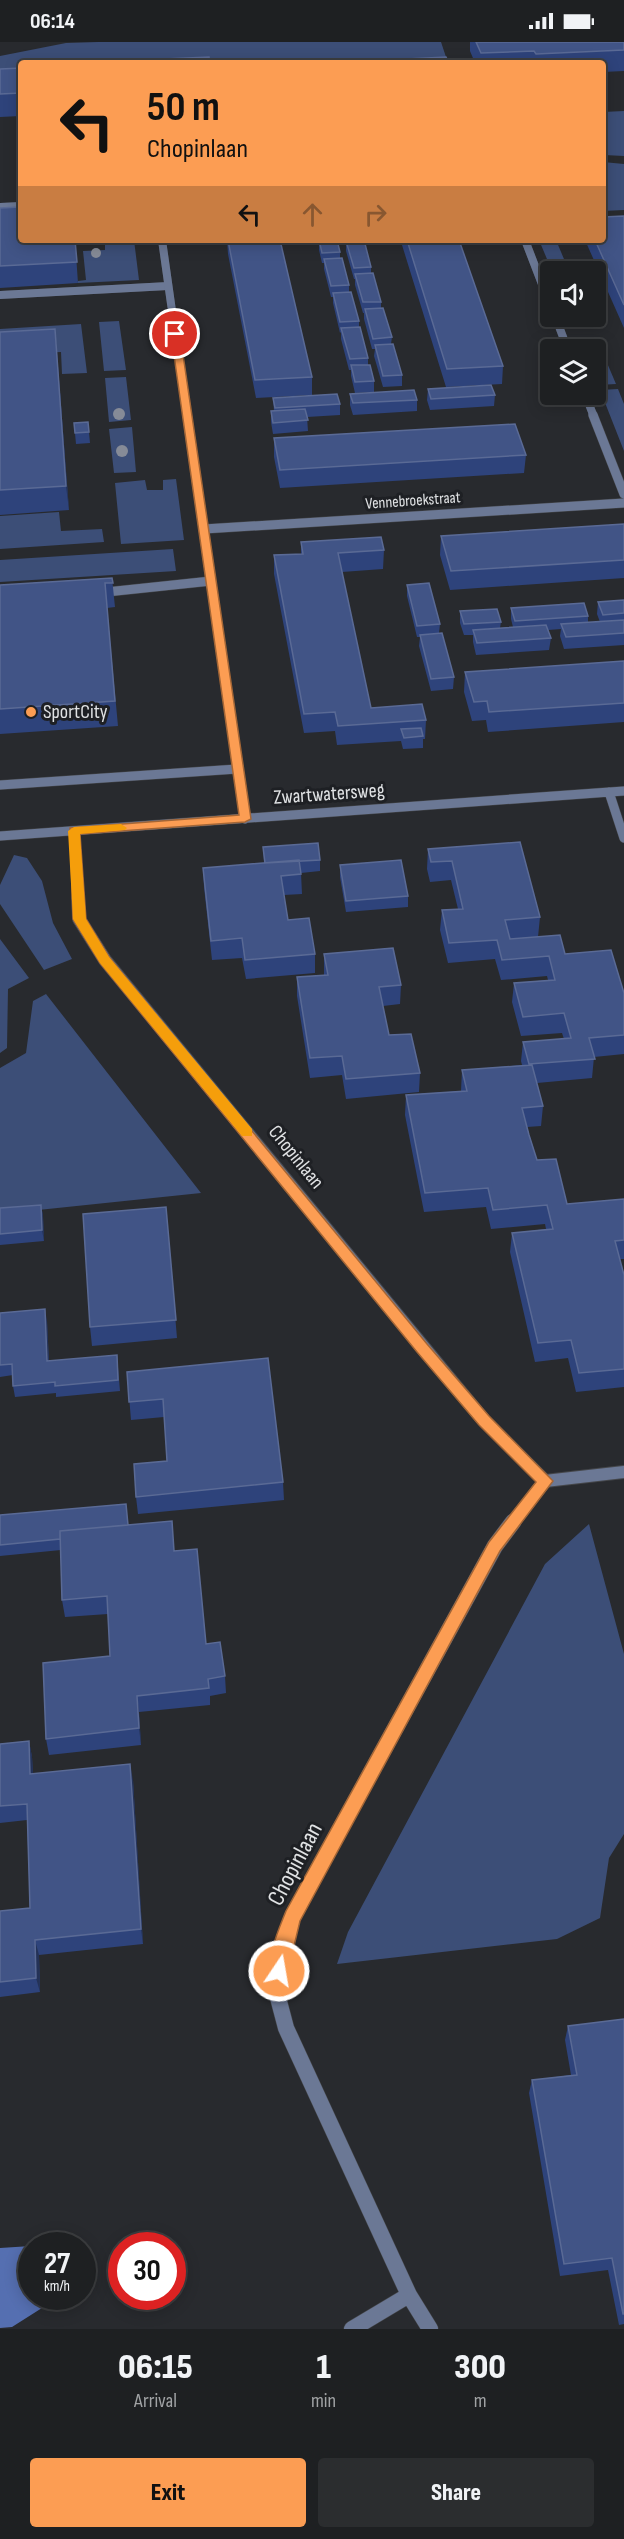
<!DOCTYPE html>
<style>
body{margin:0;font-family:"Sofia Sans Condensed",sans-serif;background:#2b2d2f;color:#f1f3f6;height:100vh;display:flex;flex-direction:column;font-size:22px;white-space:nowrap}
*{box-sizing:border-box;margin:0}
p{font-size:20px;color:#a1a3a5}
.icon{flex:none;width:33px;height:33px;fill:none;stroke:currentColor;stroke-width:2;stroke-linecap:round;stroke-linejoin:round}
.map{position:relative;height:2287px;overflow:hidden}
.side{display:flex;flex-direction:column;background:#1e2022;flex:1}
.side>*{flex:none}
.hud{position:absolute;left:18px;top:18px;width:588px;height:183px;border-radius:6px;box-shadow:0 3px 15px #0003,0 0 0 2px #3c3e40;background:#fc9d53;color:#111;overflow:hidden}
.fabs{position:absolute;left:540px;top:219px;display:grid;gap:12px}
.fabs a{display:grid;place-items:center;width:66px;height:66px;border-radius:6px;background:#1e2022;box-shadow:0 3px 15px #0003,0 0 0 2px #3c3e40;font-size:30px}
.speed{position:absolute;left:18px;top:2190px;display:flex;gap:12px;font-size:30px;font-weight:700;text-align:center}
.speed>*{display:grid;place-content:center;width:78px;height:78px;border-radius:50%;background:#1e2022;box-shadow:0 3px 15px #0003,0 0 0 2px #3c3e40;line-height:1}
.speed small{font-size:15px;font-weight:400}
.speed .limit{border:9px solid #d22;background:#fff;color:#111}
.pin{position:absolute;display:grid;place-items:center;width:51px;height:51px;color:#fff;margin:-26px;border:3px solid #fff;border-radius:50%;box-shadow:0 2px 6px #0007}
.me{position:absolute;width:66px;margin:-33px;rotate:12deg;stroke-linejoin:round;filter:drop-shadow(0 0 4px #0008)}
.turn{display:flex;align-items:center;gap:21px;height:126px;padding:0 30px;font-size:27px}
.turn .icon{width:78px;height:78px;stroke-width:2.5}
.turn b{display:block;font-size:42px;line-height:51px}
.lanes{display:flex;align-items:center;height:57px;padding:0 30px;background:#0003;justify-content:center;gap:30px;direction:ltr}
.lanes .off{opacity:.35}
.eta{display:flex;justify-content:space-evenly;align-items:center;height:102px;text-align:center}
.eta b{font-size:36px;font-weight:800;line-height:42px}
.action{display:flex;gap:12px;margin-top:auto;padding:12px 30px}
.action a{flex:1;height:69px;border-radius:6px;background:#fc9d53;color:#111;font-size:24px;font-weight:800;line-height:69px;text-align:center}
.action a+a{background:#2b2d2f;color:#f1f3f6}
.status{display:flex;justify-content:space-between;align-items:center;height:42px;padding:0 30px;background:#1e2022;direction:ltr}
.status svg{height:16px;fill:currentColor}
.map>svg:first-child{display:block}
.green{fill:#3c4e77}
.water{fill:#556fb1}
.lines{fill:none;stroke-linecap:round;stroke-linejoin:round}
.service-far1-casing{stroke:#45474b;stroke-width:8}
.service-casing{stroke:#45474b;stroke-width:10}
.minor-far3-casing{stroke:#45474b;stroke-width:8}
.minor-far2-casing{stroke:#45474b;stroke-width:10}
.minor-far1-casing{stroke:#45474b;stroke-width:14}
.minor-casing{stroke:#45474b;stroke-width:17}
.service-far1{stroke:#6b7895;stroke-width:8}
.service{stroke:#6b7895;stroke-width:9}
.minor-far3{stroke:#6b7895;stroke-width:8}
.minor-far2{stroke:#6b7895;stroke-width:9}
.minor-far1{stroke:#6b7895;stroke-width:12}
.minor{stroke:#6b7895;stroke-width:16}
.tree{fill:#868b97}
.wall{fill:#2e437b}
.shaded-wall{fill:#243257}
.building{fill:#415486;stroke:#5a6a95;stroke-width:1.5}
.route{fill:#fc9d53;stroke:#a46636;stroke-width:1.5}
.slow{fill:#f59e0b}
.poi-dot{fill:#fc9d53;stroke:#1e2024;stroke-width:2}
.labels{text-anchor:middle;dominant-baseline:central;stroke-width:6;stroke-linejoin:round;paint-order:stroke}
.far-street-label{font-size:16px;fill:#e0e2e4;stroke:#1e2024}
.poi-label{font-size:20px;fill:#e0e2e4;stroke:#1e2024;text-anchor:start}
.street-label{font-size:20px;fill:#e0e2e4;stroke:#1e2024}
.near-street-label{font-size:24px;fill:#e0e2e4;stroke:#1e2024}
</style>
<div class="status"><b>06:14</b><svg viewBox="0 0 49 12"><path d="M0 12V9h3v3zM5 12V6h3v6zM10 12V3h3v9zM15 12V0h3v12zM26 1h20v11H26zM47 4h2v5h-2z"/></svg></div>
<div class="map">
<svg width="624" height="2287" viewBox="0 0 624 2287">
<rect width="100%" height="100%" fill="#282a2e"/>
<path class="green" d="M98 0H441L448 21H21V26L0 28V14L66 1Z
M624 69V114L604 113 603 70Z
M603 120 624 122V168L603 169Z
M105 198H134L139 238 78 241V239L86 238 83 209 105 208Z
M539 198H556L569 229H552Z
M119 279 126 328 104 329 99 280Z
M81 282 87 331 62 332 61 310 0 313V287Z
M596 295 616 342 598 343 596 308 584 307 579 296Z
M126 335 131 378 109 380 105 336Z
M618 347 624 362V409L600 348Z
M132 385 136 430 114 431 109 387Z
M176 437 184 498 121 502 115 441 145 438 147 448H163V438Z
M59 470 61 489 102 487 104 500 0 507V474Z
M173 507 176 529 0 540V518Z
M14 813 27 816 42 839 53 881 72 917 44 928 0 862V843Z
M0 897 29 936 8 947 7 1006 0 1011Z
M46 952 201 1151 0 1172V1026L26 1011 33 959Z
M589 1482 624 1612V1792L609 1816 600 1876 557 1897 337 1922 348 1890 545 1522Z"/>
<path class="water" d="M31 2204 32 2254 52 2255 53 2259 12 2285 0 2286V2206Z"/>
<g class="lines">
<defs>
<path id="service-far1" d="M0 253 168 244"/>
<path id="service" d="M97 551 211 539
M0 743 237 727"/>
<path id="minor-far3" d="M0 165 21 164
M162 198 187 375
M525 198 550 263
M555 274 568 308
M585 352 594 375"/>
<path id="minor-far2" d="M187 373 245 777
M593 373 624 452
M204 487 624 461
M609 750 624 796
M74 789 78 858
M0 794 624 749"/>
<path id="minor-far1" d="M78 856 79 877 105 918 484 1378 545 1439 624 1430
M512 1482 545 1439"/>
<path id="minor" d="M352 2287 409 2253
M430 2287 409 2253 286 1986 276 1948 281 1909 292 1875 495 1504 513 1480"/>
</defs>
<use href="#service-far1" class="service-far1-casing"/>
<use href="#service" class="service-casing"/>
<use href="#minor-far3" class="minor-far3-casing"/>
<use href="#minor-far2" class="minor-far2-casing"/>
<use href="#minor-far1" class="minor-far1-casing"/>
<use href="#minor" class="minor-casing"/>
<use href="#service-far1" class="service-far1"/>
<use href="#service" class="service"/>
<use href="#minor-far3" class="minor-far3"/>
<use href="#minor-far2" class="minor-far2"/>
<use href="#minor-far1" class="minor-far1"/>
<use href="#minor" class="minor"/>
</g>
<g class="tree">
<circle cx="96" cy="211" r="5"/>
<circle cx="119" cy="372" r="6"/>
<circle cx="122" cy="409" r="6"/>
</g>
<path class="wall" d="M470 0H624V29L603 30V21H475L470 9Z
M21 26V74L0 75V27Z
M0 166 21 198H75L78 241 0 246Z
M624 174V286L585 198H603Z
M227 198H280L312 335V353L256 356 228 212Z
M319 198 340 210V216L349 243V250L359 279V285L368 316V323L374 339V350L355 351 351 334V328H349L341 297V290L340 291 333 261V255H331L324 227V221H322L319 208Z
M403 198H459L503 324 502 342 446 345 402 203Z
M346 199 371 225V231L381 260V266L392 295 391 302 402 333V344L383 345 374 314 375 307H372L364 277V271H363L355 243V237H354L346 209Z
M0 290 57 311 69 468 0 473Z
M428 347 495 353 494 364 430 368 427 358Z
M350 352 417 358V369L353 373 350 363Z
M273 356 340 362V373L307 375 308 389 273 392 271 380V369H274Z
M88 380 90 401 76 402 74 381Z
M274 396 526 413 524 431 280 446 274 415Z
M624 482V536L450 548 440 513 441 494Z
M301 500 384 508 383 527 342 530 371 666 426 678 425 697H423V706L403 707 401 699 337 703 335 689 304 691 274 532V513L301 512Z
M112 536 115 565 107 566 118 684 0 692V543Z
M407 543 440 582 439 591 454 635 453 647 431 649 419 604 420 595H417L407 554Z
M624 558V603L564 607 560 594 561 587 548 588 551 596 549 608 476 613 473 600V593H464L460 581V569L501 580 500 586 513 585 511 577V566L588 574V580H600L597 572 598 560Z
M624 619V680L488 690 486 678 472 679 464 650 465 630Z
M520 800 540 875 538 895 624 951V1012L594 1015 592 1036 537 1041 543 1064 541 1084 527 1085 537 1118 567 1162 624 1157V1217H620L624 1233V1345L576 1350 568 1316 535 1320 510 1210 512 1191 546 1187 545 1182 491 1187 486 1165 424 1170 405 1073 406 1053 461 1049 462 1028 522 1023 521 1019 523 1000 564 997 562 991 521 994 512 960 514 941 548 938 547 934 501 938 495 917 448 921 440 888 442 868 458 867 451 838 430 840 427 827 428 807Z
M263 805 320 818V829L301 831 302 852 284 853 288 878 315 912V931L246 937 242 916 212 918 204 845 203 826 264 821Z
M340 823 408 854V865L346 870 340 835Z
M324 912 401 943 400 962 383 964 389 993 420 1031 419 1050 346 1057 342 1033 310 1036 297 954V935L324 933Z
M41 1163 43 1174 44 1199 0 1203V1166Z
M166 1165 177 1296 92 1304 90 1285Z
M0 1271 47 1279 49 1319 117 1313 120 1349 56 1355V1351L15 1355 13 1344V1333L0 1335Z
M127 1330 283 1440 284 1458 138 1472 136 1455 167 1419 164 1375 131 1378Z
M0 1473 128 1483 174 1509 206 1602 225 1634 226 1651 210 1654V1663L139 1670 141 1703 49 1713 46 1697 110 1614 108 1572 65 1575 62 1558 61 1508 0 1514Z
M29 1699 32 1715 33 1732 133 1738 143 1902 39 1913 40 1950 0 1955V1869L30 1866 27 1778 0 1781V1702Z
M624 1977V2282L619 2283 608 2228 560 2234 529 2051 532 2038 571 2033 565 1998 568 1984Z"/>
<path class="shaded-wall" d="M55 287 57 311 69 468 66 444Z
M41 1163 43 1174 44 1199 42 1188Z
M45 1267 47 1279 49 1330 47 1319Z
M137 1654 139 1670 141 1703 139 1686Z
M29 1699 32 1715 34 1748 30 1732Z
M130 1722 133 1738 143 1902 141 1887Z
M35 1898 39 1913 40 1950 36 1936Z"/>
<path class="building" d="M476 0H624V8L536 12 534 9 481 11Z
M209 15 210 21H73Z
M446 15 449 21H327Z
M21 26V51L0 52V27Z
M21 165V198H75L77 220 0 224V166Z
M624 174V263L595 198H603V175Z
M228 198H280L312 335 255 338Z
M319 198H337L340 210 322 211Z
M364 198 371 225 354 226 346 199Z
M407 198H459L503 324 447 327Z
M342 216 349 243 331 244 324 217Z
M373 231 381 260H363L355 232Z
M351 250 359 279 340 280 333 251Z
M383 266 392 295 373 297 365 267Z
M360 285 368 316 350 317 341 286Z
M55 287 66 444 0 448V290Z
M393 302 402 333 383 334 375 303Z
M351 323H370L374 339 355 340Z
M491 343 495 353 431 357 428 347Z
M414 348 417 358 353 361 350 352Z
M337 352 340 362 275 366 273 356Z
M305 367 308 378 273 381 271 369Z
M88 380 89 390 75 391 74 381Z
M515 382 526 413 280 428 274 396Z
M624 482V518L451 529 441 494Z
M381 495 384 508 338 511 371 666 422 662 426 678 338 684 335 670 304 672 274 513 303 512 301 500Z
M112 536 113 541H105L115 659 0 667V543Z
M429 541 440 582 417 584 407 543Z
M624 558V571L603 573 598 560Z
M584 561 588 574 515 579 511 566Z
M497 567 501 580 464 582 460 569Z
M624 578V591L566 595 561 582Z
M546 583 551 596 477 601 473 588Z
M442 591 454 635 431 637 420 593Z
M624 619V661L489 670 487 659 474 660 465 630Z
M421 686 423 694 404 696 401 687Z
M520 800 540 875 505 878 510 897 560 893 565 912 611 908 624 951V993L589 996 595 1017 529 1022 523 1000 571 996 564 971 523 975 514 941 555 938 549 914 502 918 497 898 449 901 442 868 463 867 452 819 431 820 428 807Z
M318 801 320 818 265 821 263 805Z
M299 818 301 832 281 834 288 878 309 876 315 912 245 918 242 896 211 899 203 826Z
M401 818 408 854 346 859 340 823Z
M393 906 401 943 379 945 389 993 411 992 420 1031 346 1037 342 1014 310 1016 297 935 328 933 324 912Z
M532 1023 543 1064 522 1066 529 1093 537 1118 556 1117 567 1162 624 1157V1198L615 1199 624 1233V1327L579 1331 571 1298 538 1301 512 1191 553 1187 547 1163 493 1168 488 1146 425 1151 406 1053 467 1049 462 1028Z
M41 1163 42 1188 0 1192V1166Z
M166 1165 176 1278 90 1285 83 1172Z
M45 1267 47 1319 117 1313 118 1338 55 1344V1340L13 1344 12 1322 0 1323V1271Z
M268 1316 283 1440 136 1455 134 1422 167 1419 163 1357 129 1360 127 1330Z
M126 1462 128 1483 60 1489V1497L0 1503V1473Z
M172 1479 174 1509 197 1507 206 1602 220 1600 225 1634 208 1637 209 1646 137 1654 139 1686 46 1697 43 1621 110 1614 107 1554 62 1558 60 1489Z
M29 1699 30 1732 130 1722 141 1887 35 1898 36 1936 0 1940V1869L30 1866 27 1762 0 1764V1702Z
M624 1977V2272H623L612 2216 564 2222 532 2038 577 2033 568 1984Z"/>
<path class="route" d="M175 290 180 292 251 777 245 780 80 792 86 877 109 915 427 1302 489 1374 553 1439 500 1509 300 1879 288 1929 285 1935 279 1938 272 1935C265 1917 279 1887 286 1869L489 1500 536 1440 479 1383 417 1310 100 921 73 877 70 786 239 773 171 292Z"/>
<path class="slow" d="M121 782 127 786 125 788 80 792 86 877 109 915 252 1087V1094H242L100 921 73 877 68 789 74 785Z"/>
<circle class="poi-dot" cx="31" cy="670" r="6"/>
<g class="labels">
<g class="far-street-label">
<text transform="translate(413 459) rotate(-4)">Vennebroekstraat</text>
</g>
<g class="poi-label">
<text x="43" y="670">SportCity</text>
</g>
<g class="street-label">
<text transform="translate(329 752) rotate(-4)">Zwartwatersweg</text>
<text transform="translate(296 1115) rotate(51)">Chopinlaan</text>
</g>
<g class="near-street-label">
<text transform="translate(295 1822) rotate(-62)">Chopinlaan</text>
</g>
</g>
</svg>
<div class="fabs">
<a><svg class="icon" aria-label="sound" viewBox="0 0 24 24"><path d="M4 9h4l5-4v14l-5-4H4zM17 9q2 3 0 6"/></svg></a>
<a><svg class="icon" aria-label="layers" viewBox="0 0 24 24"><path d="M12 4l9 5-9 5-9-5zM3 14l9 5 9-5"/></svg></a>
</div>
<div class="speed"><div>27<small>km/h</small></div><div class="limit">30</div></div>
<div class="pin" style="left:175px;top:292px;background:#d93025"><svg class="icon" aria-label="arrive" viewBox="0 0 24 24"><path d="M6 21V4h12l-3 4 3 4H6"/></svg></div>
<svg class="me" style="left:279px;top:1929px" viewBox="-20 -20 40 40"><circle r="17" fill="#fc9d53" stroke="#fff" stroke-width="3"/><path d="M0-11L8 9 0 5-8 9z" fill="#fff"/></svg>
<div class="hud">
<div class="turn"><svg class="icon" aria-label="left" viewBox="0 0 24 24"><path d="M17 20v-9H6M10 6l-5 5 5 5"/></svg><div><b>50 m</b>Chopinlaan</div></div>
<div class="lanes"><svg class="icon" aria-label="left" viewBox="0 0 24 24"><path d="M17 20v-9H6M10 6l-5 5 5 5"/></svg><svg class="icon off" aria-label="ahead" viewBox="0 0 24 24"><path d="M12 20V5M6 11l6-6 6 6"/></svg><svg class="icon off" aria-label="right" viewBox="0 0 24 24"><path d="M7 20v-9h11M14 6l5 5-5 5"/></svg></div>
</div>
</div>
<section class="side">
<div class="eta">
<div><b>06:15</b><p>Arrival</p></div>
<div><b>1</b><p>min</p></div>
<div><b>300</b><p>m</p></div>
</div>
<div class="action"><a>Exit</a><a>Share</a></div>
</section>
